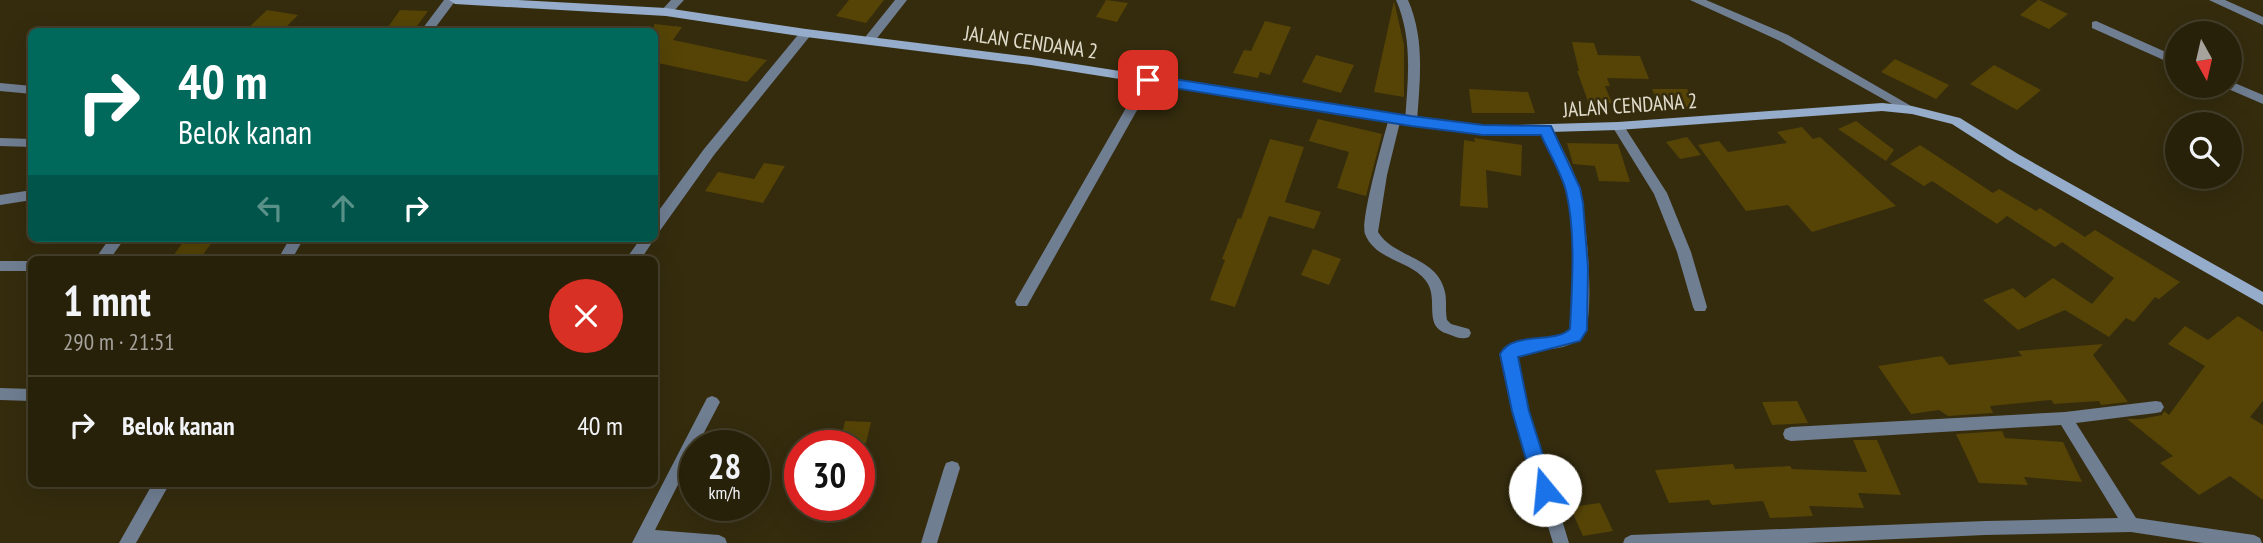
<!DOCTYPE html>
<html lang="id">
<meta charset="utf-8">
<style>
body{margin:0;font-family:"PT Sans Narrow",sans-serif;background:#302913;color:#f1f3f6;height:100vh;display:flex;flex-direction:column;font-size:26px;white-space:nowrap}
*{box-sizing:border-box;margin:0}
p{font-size:23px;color:#a5a39c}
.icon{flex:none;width:38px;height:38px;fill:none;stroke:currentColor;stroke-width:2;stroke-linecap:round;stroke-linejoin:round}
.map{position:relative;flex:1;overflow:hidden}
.drawer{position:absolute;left:28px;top:256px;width:630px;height:231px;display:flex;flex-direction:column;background:#28210a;border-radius:10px;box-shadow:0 7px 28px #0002,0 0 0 2px #443e2b}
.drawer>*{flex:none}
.guide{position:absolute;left:28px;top:28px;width:630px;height:214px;border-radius:10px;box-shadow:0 7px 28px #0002,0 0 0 2px #443e2b;background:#00695c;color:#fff;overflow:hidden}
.needle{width:46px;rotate:172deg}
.controls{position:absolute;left:2165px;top:21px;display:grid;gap:14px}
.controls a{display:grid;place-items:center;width:77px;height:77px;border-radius:50%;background:#28210a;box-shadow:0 7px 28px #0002,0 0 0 2px #443e2b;font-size:35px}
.speed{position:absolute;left:679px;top:430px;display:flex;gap:14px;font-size:35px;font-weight:700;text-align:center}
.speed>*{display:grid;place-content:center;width:91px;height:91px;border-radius:50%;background:#28210a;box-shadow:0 7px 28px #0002,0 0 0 2px #443e2b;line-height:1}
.speed small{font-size:18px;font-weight:400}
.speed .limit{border:10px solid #d22;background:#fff;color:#111}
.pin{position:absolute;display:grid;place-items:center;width:60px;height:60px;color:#fff;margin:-30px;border-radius:14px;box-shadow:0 4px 10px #0006}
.me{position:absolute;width:77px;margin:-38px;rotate:343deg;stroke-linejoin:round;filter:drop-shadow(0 0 5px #0008)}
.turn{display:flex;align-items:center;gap:24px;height:147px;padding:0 35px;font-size:32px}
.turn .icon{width:91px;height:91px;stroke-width:2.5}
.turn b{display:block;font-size:49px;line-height:60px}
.lanes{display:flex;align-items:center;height:66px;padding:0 35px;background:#0003;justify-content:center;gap:35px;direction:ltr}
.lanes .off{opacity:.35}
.round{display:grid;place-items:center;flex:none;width:74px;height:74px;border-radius:37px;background:#302913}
.head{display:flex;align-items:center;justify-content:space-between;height:119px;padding:0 35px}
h1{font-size:42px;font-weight:800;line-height:52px}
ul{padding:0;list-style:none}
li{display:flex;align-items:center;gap:21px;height:98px;padding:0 35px;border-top:2px solid #443e2b}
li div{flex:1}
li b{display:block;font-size:26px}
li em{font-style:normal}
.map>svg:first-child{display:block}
.building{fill:#554406}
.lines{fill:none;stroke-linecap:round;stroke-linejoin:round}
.street{fill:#707e92;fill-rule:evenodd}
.secondary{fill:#95accb;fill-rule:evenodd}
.route{fill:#1a73e8;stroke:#114b97;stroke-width:2}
.labels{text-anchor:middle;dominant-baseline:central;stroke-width:5;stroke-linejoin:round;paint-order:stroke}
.street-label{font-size:21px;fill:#e0dbca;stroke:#352c0e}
</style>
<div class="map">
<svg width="2263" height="543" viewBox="0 0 2263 543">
<rect width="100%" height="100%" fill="#352c0e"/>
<path class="building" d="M849 0H884L866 23 836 16Z
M1106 0 1128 3 1117 22 1096 17Z
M2038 0H2039L2068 14 2049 29 2020 15Z
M1394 1 1404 45V97L1374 92Z
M267 10 298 15 281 32H244Z
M400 10 428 11 414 30H386Z
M1265 21 1291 27 1270 75 1260 72 1258 78 1233 73 1244 50 1251 51Z
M654 24 682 27 673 40 767 60 747 82 658 63 654 67Z
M1572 42 1594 43 1598 55 1640 56 1649 79 1607 78 1610 86H1605L1612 103 1589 104 1577 71H1579Z
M1316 55 1354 65 1341 93 1302 82Z
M1895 59 1949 85 1936 99 1881 72Z
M1994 65 2041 90 2017 110 1970 84Z
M1469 89 1528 92 1535 113H1472Z
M1652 89H1687L1696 108H1660Z
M1318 119 1382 134 1366 196 1337 188 1349 152 1309 141Z
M1856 121 1894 150 1886 161 1838 129Z
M1802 127 1813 139 1820 137 1896 206 1812 232 1788 205 1746 211 1698 145 1719 141 1728 152 1787 143 1777 132Z
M1687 137 1701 155 1680 159 1666 142Z
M1474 138 1522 145 1521 176 1486 170 1488 208 1460 206 1464 140 1475 142Z
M1270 139 1304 147 1285 202 1321 212 1314 229 1269 216 1235 307 1210 300 1225 260 1222 259 1238 218 1241 219Z
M1567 143 1618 144 1630 182 1599 181 1595 166 1573 164Z
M1920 145 1993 193 1999 189 2036 211 2040 208 2085 237 2095 230 2180 282 2159 299 2155 297 2134 322 2126 318 2109 337 2065 310 2018 330 1983 300 2013 288 2025 298 2053 278 2092 304 2114 278 2062 242 2055 247 2007 216 1997 224 1932 181 1924 186 1890 164Z
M764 163 785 166 763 203 705 191 718 172 754 179Z
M186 238H215L202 256H173Z
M1313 249 1341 259 1329 285 1301 275Z
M2238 316 2263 332V401L2250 417 2263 425V500L2230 476 2199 495 2160 463 2173 456 2127 419H2141L2162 415 2164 411 2169 415 2205 366 2168 344 2185 326 2208 340Z
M2103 344 2093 355 2128 402 2101 405 2099 401 2054 404 2051 400 1990 406 1993 413 1948 416 1939 410 1911 414 1878 366 1942 356 1949 365 2022 356 2018 351Z
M1797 401 1808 423 1772 425 1762 402Z
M845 421 871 422 866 443H840Z
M2002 431 2005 438 2063 442 2082 482 2024 477 2028 485 1979 483 1956 434Z
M1853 440H1877L1901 495 1858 493 1864 508 1809 506 1813 516 1770 518 1763 501 1712 505 1709 500 1669 503 1655 470 1733 464 1735 469 1790 466 1792 469 1867 472Z
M1600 503 1613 531 1583 536 1570 507Z"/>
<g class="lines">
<path class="street" d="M444 0H456L432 32H420Z
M671 0H684L670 15H662L660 12Z
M895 0H907L874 42H866V36Z
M1396 0H1408C1425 39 1420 79 1417 121L1411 125 1405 121C1408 79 1413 39 1396 0Z
M1690 0H1706L1788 35 1918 110 1912 114 1908 113 1780 41Z
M2209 0H2225L2263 17V25Z
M2096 21 2177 57V66L2092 28V22Z
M806 29 812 33 810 36 714 155 659 232 654 233V217L704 149 802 30Z
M1148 76 1154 80 1027 306H1017L1015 302 1017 298 1142 80Z
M2230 81 2263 95V104L2226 88 2224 86H2230Z
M0 83 32 86V94L0 91Z
M1395 114 1401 118 1387 175 1378 232C1395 259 1437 256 1445 292 1447 301 1445 311 1447 320L1451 324 1469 329 1471 333 1469 337C1462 340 1456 337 1448 334 1423 327 1438 302 1428 284 1414 260 1376 262 1365 234 1360 220 1384 137 1389 118Z
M1618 122 1622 123 1667 193 1691 252 1707 307 1705 311H1695L1693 307 1677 252 1654 194 1612 126Z
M1546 126 1550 127C1562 147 1574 169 1580 191 1586 213 1596 320 1583 335 1566 355 1537 345 1517 357L1529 411 1569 543H1553L1513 411 1502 354C1516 332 1553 345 1572 328 1576 282 1579 229 1565 185 1559 166 1548 148 1540 130Z
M0 138 32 139V147L0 146Z
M32 190V200L0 205V195Z
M654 237 655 238 641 259H626L641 238Z
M110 238H125L110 259H95Z
M290 238H304L292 259H278Z
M0 261H32V271H0Z
M0 388 32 389V401L0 400Z
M712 396 717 398 720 402 697 446H695V451L655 530 719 535 725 538 727 543H632L707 398Z
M2156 401 2161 402 2164 407 2161 412 2156 413 2076 423 2136 518 2254 535 2260 538 2262 543H2203L2131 532 1985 535 1807 543H1623L1625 538 1631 535 1985 521 2118 518 2061 425 1791 441 1785 439 1783 434 1785 429 1791 427 2065 412Z
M952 461 958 463 960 468 937 543H921L944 468 946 463Z
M153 483H170L136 543H119Z"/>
<path class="secondary" d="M449 0H518L666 8 806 29 1031 57 1411 117 1483 126 1618 122 1882 103 1912 106 1960 118 2018 154 2263 292V305L2008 160 1952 124 1912 114 1882 111 1618 130 1483 134 1411 125 1031 65 806 37 666 16 455 4Z"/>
</g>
<path class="route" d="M1148 75 1411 116 1483 125 1551 126 1580 188 1583 203 1588 268 1587 330 1580 341 1518 357 1529 411 1554 490 1551 496 1545 498 1538 496 1535 490 1512 411 1500 354C1514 330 1553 345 1570 329 1572 286 1576 232 1566 191 1561 172 1549 153 1541 135H1483L1411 126 1143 83V76Z"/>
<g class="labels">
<g class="street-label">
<text transform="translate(1031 42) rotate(8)">JALAN CENDANA 2</text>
<text transform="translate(1630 105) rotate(-4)">JALAN CENDANA 2</text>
</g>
</g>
</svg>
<div class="controls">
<a><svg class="needle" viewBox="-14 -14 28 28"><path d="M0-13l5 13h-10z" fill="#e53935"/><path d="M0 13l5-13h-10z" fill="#a5a39c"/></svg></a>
<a><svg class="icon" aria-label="search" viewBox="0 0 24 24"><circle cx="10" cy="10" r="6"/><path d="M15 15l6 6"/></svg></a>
</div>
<div class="speed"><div>28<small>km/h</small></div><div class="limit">30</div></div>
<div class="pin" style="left:1148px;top:80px;background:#d93025"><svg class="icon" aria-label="arrive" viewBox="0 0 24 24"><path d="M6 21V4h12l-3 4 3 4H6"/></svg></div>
<svg class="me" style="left:1545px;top:490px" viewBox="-20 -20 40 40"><circle r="19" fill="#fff"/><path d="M0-13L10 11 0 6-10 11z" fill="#1a73e8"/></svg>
<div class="guide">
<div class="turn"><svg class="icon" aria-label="right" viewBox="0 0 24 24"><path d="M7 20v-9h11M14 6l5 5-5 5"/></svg><div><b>40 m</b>Belok kanan</div></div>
<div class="lanes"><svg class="icon off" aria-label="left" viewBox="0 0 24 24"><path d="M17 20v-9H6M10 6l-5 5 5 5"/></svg><svg class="icon off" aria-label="ahead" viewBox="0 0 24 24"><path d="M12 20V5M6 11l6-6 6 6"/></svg><svg class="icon" aria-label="right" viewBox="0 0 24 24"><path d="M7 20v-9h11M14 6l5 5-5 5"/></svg></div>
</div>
<section class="drawer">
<div class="head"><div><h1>1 mnt</h1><p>290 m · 21:51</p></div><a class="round" style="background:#d93025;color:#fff"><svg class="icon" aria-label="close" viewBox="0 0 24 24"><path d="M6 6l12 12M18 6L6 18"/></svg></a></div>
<ul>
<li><svg class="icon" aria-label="right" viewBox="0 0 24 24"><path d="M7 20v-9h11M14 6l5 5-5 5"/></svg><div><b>Belok kanan</b></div><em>40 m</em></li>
</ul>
</section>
</div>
